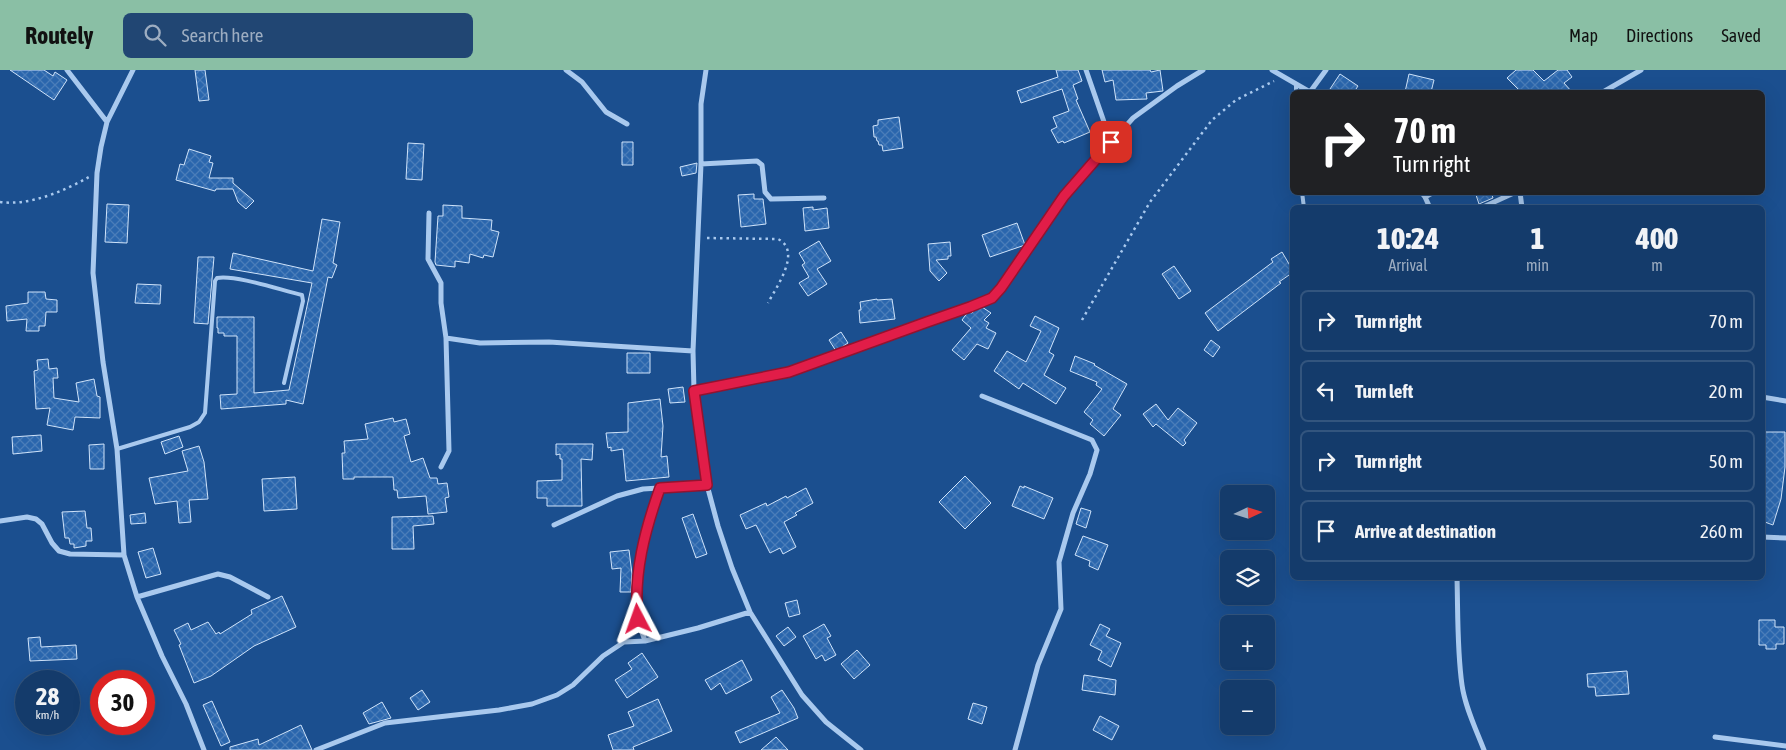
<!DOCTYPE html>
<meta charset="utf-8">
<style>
body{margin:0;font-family:"Asap Condensed",sans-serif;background:#214673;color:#f1f3f6;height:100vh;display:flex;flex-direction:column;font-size:19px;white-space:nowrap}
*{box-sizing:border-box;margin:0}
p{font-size:16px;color:#9dadc1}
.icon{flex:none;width:28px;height:28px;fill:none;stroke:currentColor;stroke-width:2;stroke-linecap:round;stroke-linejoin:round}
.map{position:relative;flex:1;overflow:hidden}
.panel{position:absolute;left:1290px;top:135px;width:475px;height:375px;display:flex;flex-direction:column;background:#143b6b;border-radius:8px;box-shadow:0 5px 20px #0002,0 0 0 1px #33557e}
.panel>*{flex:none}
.hud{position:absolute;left:1290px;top:20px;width:475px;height:105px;border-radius:8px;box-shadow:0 5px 20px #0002,0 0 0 1px #33557e;background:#202124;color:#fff;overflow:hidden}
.needle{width:32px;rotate:86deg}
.fabs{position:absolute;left:1220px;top:415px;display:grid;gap:10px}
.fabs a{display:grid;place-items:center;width:55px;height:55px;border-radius:8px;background:#143b6b;box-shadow:0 5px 20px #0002,0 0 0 1px #33557e;font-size:25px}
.speed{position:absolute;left:15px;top:600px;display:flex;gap:10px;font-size:25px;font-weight:700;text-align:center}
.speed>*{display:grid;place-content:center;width:65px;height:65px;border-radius:50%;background:#143b6b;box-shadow:0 5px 20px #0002,0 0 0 1px #33557e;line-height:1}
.speed small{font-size:12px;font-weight:400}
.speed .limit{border:8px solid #d22;background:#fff;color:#111}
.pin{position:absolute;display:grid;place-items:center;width:42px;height:42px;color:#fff;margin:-21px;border-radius:10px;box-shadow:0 2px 8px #0006}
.me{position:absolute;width:55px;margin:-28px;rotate:356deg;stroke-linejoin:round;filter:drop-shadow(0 0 4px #0008)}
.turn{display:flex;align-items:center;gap:18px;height:105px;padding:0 20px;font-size:22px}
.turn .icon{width:65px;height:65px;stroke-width:2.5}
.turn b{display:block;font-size:35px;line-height:42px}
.eta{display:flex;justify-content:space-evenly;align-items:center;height:85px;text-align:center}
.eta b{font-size:30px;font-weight:800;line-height:35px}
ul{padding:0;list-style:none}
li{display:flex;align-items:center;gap:15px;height:62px;margin:0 10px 8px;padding:0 10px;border:2px solid #33557e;border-radius:8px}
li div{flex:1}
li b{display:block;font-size:19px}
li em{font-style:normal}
header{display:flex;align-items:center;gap:30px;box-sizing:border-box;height:70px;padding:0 25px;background:#8abfa5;color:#111}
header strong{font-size:24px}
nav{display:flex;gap:28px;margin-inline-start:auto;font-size:18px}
.search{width:350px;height:45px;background:#214673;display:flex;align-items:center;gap:12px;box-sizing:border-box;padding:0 18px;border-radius:8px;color:#9dadc1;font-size:19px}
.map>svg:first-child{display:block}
.building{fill:url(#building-cross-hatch);stroke:#cfe3fa}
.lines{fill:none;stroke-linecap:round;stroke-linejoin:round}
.path{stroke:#a9c9ee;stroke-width:2.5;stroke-dasharray:2.5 4;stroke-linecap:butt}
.service{stroke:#a9c9ee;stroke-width:4}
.minor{stroke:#a9c9ee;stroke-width:5}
.route-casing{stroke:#92132f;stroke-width:12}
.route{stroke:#e11d48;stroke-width:9}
</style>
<header>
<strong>Routely</strong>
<div class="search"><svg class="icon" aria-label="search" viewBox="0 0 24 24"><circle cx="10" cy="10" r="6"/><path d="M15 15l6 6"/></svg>Search here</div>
<nav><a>Map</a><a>Directions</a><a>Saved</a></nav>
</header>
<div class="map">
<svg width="1786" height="680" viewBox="0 0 1786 680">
<defs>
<pattern id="building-cross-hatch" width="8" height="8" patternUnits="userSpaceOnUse" patternTransform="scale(1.25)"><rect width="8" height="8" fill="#2a66ad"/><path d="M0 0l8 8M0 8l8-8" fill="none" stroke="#4a7db9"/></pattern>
</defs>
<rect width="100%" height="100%" fill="#1b4f8f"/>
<path class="building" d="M10 0H44L53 6 55 2 67 10 54 30Z
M195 0H205L209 30 199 31Z
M1056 0H1078L1082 11 1073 15 1078 29 1076 30 1090 62 1064 73 1063 71 1058 73 1051 60 1057 57 1053 47 1069 41 1062 19 1021 33 1017 21 1058 7Z
M1102 0H1150L1151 2 1160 0 1163 21 1146 23 1147 29 1116 30 1113 10 1105 12Z
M1516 0H1533L1544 11 1558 0H1567L1572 7 1564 13 1572 22H1521L1507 8Z
M1340 4 1358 16 1354 22H1328Z
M1409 4 1434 10 1431 22H1405Z
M899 47 903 78 883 81 882 75H879L878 71H877L876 67H874L873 56 878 55V50Z
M622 72H633V95H622Z
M408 73 424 74 422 110 406 109Z
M189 79 211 86 209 92 213 93 209 108H233V113L254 131 246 139 238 132 233 119H216L215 121 176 110 180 94 184 95Z
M697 93 696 103 682 106 680 97Z
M1475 122H1491L1493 128 1479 134Z
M754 124V129H763L766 154 741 157 738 125Z
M107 134 129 135 127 173 105 172Z
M443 135 462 136V148L492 150 491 160 499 162 493 187 484 185 483 188 470 184 469 193 455 191V197L436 195 435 192 438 146H443Z
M813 137V140L827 138 829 158 805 161 803 138Z
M322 149 340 152 333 193 337 195 332 208 328 207 303 334 286 330V334L221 339 220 325 237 324V266H224V263H218V258H217V247H254V323L289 320 312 213 230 199 233 183 313 201Z
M1017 153 1025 175 990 187 982 165Z
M819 171 831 191 817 199 827 214 808 226 799 213 809 207 802 195 805 193 799 183Z
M950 172 951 186H948V189L936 190 947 203 939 211 930 201 928 174Z
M1282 182 1292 199V203L1279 212 1281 213 1218 261 1205 243 1273 192 1271 189Z
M198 187H214L208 254 194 253Z
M1174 196 1191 221 1179 229 1162 204Z
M137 214 161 215 160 234 135 233Z
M28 222H45L46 229 57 230V242H46L45 256H39V261H26L27 249 7 251 6 236 28 233Z
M877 229V230L892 229 895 249 860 253 859 240H861L860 232Z
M982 237 991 243 984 250 989 253 986 258 996 263 988 279 977 274 964 290 952 280 971 258 962 250 968 242 972 243 975 240Z
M1035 246 1059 258 1049 282 1054 285 1044 305 1066 318 1056 334 1023 313 1019 319 994 301 1007 281 1026 292 1041 261 1030 256Z
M841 262 848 273 836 281 829 270Z
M1211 270 1220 277 1213 287 1204 280Z
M627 283H650V303H627Z
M1075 286 1095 294 1094 295 1127 314 1113 339 1121 345 1104 366 1090 354 1093 350 1084 342 1102 319 1096 315 1097 312 1070 301Z
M48 289 49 299 57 298 58 308H53L54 328 79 332 76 313 94 309 97 326 100 327V348L75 347 73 360 47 355 50 338 36 339 34 301 38 300 37 290Z
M683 317 685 332 670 333 668 319Z
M660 329 663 356 661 387 667 386 669 407 626 411 623 379 611 381V377L608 378 606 363 628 362V333Z
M1156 334 1168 350 1178 338 1197 353 1184 370 1186 373 1183 376 1156 354 1153 357 1143 344Z
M393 348 394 352 406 349 410 364 404 366 411 392 423 388 430 408H437L438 414 447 413 449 427 445 428 447 442 428 444 426 426 398 428 397 420H394L393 407H354V409H343L342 383H345L344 371 368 369 365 354Z
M1762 362H1785V397L1781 429 1773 455 1762 451Z
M41 365 42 381 13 384 12 367Z
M179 366 183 377 165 384 161 372Z
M104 374V399H90L89 375Z
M556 374H593L592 390 581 389 582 436H547V428H537V411L562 410V389H560V384L556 385Z
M199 376 204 392 208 429 189 430 191 452 179 453 177 431 155 434 149 408 188 401 182 381Z
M965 406 991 433 965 459 939 432Z
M295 407 297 439 264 441 262 409Z
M1020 416 1024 418V416L1053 428 1044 449 1012 436Z
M806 418 813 433 795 443 797 445 784 452 796 477 783 484 780 478 770 483 756 455 746 459 740 445 766 433 767 436 786 426 787 428Z
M1081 438 1091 441 1086 458 1076 454Z
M85 441 87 458H91L92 471H86V476L74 478V474H70L69 468H65L62 442Z
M145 443 146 453 131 454 130 445Z
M693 444 707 484 696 488 682 448Z
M433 446 434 454 413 456 414 479H392V447Z
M1083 466 1108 475 1098 500 1089 496 1090 491 1075 485Z
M153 478 161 504 146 508 138 482Z
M629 480 632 504 631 522H620L621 498 612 499 610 482Z
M282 526 296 557 254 576 211 606 194 613 179 575 181 574 174 560 188 553 191 560 208 552 216 564 219 562 220 564 252 544 251 540Z
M797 530 800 544 789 547 785 533Z
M1759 550H1775V557H1784V574H1776V579H1766V575H1759Z
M824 554 831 566 827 568 836 585 825 591 822 585 816 589 803 566Z
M1100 554 1110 559 1106 566 1121 573 1111 597 1098 590 1102 581 1090 575Z
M788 557 796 567 784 576 776 566Z
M40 567 41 577 76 575 77 589 30 591 28 568Z
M857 580 870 595 854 609 841 594Z
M642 583 658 607 627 628 615 610 632 599 628 593Z
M742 590 752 610 726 624 720 613 711 620 705 610Z
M1627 601 1629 624 1596 626 1595 617H1588L1587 604Z
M1084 605 1116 610 1115 625 1082 620Z
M422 620 430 632 418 640 410 628Z
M782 620 794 638 798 648 740 673 735 662 780 643 771 627Z
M658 629 672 661 633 677 634 680H613L608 665 634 656 628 642Z
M212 631 230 672 221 676 203 635Z
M382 632 391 648 369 654 363 643Z
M973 633 987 637 982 654 968 649Z
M1100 646 1119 656 1112 670 1093 660Z
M301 655 312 680H230V677L258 669 259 675Z
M776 667 788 680H761Z"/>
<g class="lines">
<path class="path" d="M0 132C30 136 64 121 89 107
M707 168 778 169C802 181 777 216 768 233
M1082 250 1150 132 1212 50 1236 30 1274 11"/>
<path class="service" d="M1296 14V22
M1302 122 1304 138
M117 379 190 357 199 352 205 343 215 211 217 208C238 205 280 220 302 225L303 231 284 313"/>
<path class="minor" d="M67 0 107 52
M133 0 107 52 101 77 97 103 93 203 103 292 117 379 124 485 137 527 162 586 186 634 204 680
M566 0 582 12 606 42 627 54
M706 0 701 34V94L693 281 694 321 707 415 718 456 732 498 750 542 802 625 826 652 861 680
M1086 0 1111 72
M1272 0 1310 22
M1310 22 1326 0
M1603 22 1641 0
M701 94 757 91 762 95 765 122 771 129 824 128
M1421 122 1425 127 1430 138
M1520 122 1522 138
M1425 127 1434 122
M1481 138 1516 122
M429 143 428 189 441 213V233L446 268 449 381 441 397
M446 268 480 273 549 272 693 281
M694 321 789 303 927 252 970 237 991 228 1001 218 1064 126 1133 48 1177 16 1203 0
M982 326 1092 370 1097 380 1090 404 1073 443 1059 492 1061 539 1038 595 1015 680
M1762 327 1786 331
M0 451 27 447 36 449 42 454 52 473 59 481 70 484 124 485
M554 455 617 426 643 419 707 415
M1762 467 1786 468
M1457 508C1458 543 1457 580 1462 615 1465 637 1476 659 1484 680
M137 527 218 504 230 507 268 527
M645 571C643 564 639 557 638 549 628 509 647 455 661 418
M1715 667 1786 676
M316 680 385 653 499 640 532 634 557 625 573 615 603 586 624 572 645 571 698 558 750 542"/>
</g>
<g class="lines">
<defs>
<path id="route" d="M638 549C633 504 645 460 660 418L707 415 694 321 789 302 927 252 970 237 992 228 1001 218 1064 126 1111 72"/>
</defs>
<use href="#route" class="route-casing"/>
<use href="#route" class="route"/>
</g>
</svg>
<div class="fabs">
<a><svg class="needle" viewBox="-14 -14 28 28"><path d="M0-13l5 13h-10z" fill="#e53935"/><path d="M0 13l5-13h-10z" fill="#9dadc1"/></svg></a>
<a><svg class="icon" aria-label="layers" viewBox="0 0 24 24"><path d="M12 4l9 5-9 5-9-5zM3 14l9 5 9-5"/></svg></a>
<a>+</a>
<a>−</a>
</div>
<div class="speed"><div>28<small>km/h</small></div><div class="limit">30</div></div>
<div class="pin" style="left:1111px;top:72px;background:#d93025"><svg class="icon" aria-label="arrive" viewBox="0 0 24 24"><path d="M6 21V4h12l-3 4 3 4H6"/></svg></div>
<svg class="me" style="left:638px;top:549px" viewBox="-20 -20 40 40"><path d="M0-17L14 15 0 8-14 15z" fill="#e11d48" stroke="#fff" stroke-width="4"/></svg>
<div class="hud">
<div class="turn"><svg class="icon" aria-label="right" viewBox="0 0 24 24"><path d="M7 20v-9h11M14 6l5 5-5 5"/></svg><div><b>70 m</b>Turn right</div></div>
</div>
<section class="panel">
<div class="eta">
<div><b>10:24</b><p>Arrival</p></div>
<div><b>1</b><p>min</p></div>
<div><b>400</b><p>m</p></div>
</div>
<ul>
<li><svg class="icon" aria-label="right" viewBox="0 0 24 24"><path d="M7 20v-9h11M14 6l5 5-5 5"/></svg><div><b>Turn right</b></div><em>70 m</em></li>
<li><svg class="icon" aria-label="left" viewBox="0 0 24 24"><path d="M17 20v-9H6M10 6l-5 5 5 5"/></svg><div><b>Turn left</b></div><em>20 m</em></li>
<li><svg class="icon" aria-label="right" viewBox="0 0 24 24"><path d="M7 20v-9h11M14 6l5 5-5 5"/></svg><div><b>Turn right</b></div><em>50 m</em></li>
<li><svg class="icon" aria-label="arrive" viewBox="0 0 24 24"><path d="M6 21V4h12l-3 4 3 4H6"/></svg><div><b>Arrive at destination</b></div><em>260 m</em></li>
</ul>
</section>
</div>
